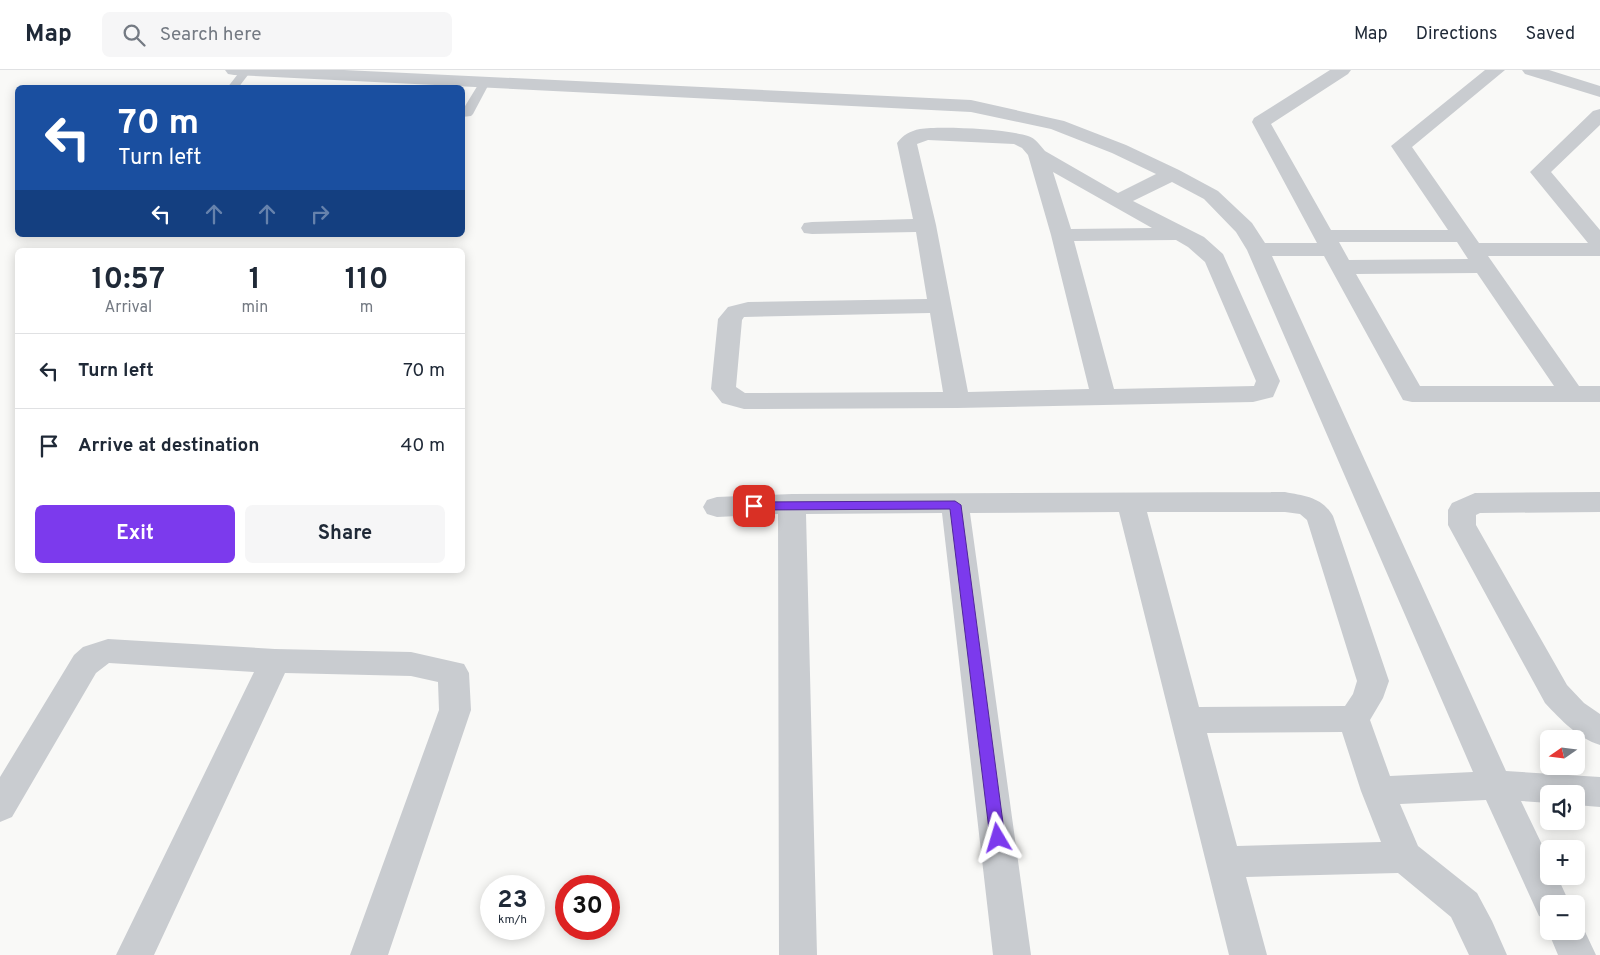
<!DOCTYPE html>
<meta charset="utf-8">
<style>
body{margin:0;font-family:Overpass,sans-serif;background:#f6f6f7;color:#1f2937;height:100vh;display:flex;flex-direction:column;font-size:19px;white-space:nowrap}
*{box-sizing:border-box;margin:0}
p{font-size:16px;color:#747a83}
.icon{flex:none;width:28px;height:28px;fill:none;stroke:currentColor;stroke-width:2;stroke-linecap:round;stroke-linejoin:round}
.map{position:relative;flex:1;overflow:hidden}
.panel{position:absolute;left:15px;top:178px;width:450px;height:325px;display:flex;flex-direction:column;background:#fff;border-radius:8px;box-shadow:0 2px 12px #0003}
.panel>*{flex:none}
.hud{position:absolute;left:15px;top:15px;width:450px;height:152px;border-radius:8px;box-shadow:0 2px 12px #0003;background:#1a4fa0;color:#fff;overflow:hidden}
.needle{width:32px;rotate:256deg}
.buttons{position:absolute;left:1540px;top:660px;display:grid;gap:10px}
.buttons a{display:grid;place-items:center;width:45px;height:45px;border-radius:8px;background:#fff;box-shadow:0 2px 12px #0003;font-size:25px}
.speed{position:absolute;left:480px;top:805px;display:flex;gap:10px;font-size:25px;font-weight:700;text-align:center}
.speed>*{display:grid;place-content:center;width:65px;height:65px;border-radius:50%;background:#fff;box-shadow:0 2px 12px #0003;line-height:1}
.speed small{font-size:12px;font-weight:400}
.speed .limit{border:8px solid #d22;background:#fff;color:#111}
.pin{position:absolute;display:grid;place-items:center;width:42px;height:42px;color:#fff;margin:-21px;border-radius:10px;box-shadow:0 2px 8px #0006}
.me{position:absolute;width:55px;margin:-28px;rotate:353deg;stroke-linejoin:round;filter:drop-shadow(0 0 4px #0008)}
.turn{display:flex;align-items:center;gap:18px;height:105px;padding:0 20px;font-size:22px}
.turn .icon{width:65px;height:65px;stroke-width:2.5}
.turn b{display:block;font-size:35px;line-height:42px}
.lanes{display:flex;align-items:center;height:48px;padding:0 20px;background:#0003;justify-content:center;gap:25px;direction:ltr}
.lanes .off{opacity:.35}
.eta{display:flex;justify-content:space-evenly;align-items:center;height:85px;text-align:center}
.eta b{font-size:30px;font-weight:700;line-height:35px}
.cta{display:flex;gap:10px;margin-top:auto;padding:10px 20px}
.cta a{flex:1;height:58px;border-radius:8px;background:#7c3aed;color:#fff;font-size:20px;font-weight:700;line-height:58px;text-align:center}
.cta a+a{background:#f6f6f7;color:#1f2937}
ul{padding:0;list-style:none}
li{display:flex;align-items:center;gap:15px;height:75px;padding:0 20px;border-top:1px solid #e0e1e3}
li div{flex:1}
li b{display:block;font-size:19px}
li em{font-style:normal}
header{display:flex;align-items:center;gap:30px;box-sizing:border-box;height:70px;padding:0 25px;background:#fff;border-bottom:1px solid #e0e1e3}
header strong{font-size:24px}
nav{display:flex;gap:28px;margin-inline-start:auto;font-size:18px}
.search{width:350px;height:45px;background:#f6f6f7;display:flex;align-items:center;gap:12px;box-sizing:border-box;padding:0 18px;border-radius:8px;color:#747a83;font-size:19px}
.map>svg:first-child{display:block}
.lines{fill:none;stroke-linecap:round;stroke-linejoin:round}
.service{fill:#c9ccd0;fill-rule:evenodd}
.minor{fill:#c9ccd0;fill-rule:evenodd}
.route{fill:#7c3aed;stroke:#51269a}
</style>
<header>
<strong>Map</strong>
<div class="search"><svg class="icon" aria-label="search" viewBox="0 0 24 24"><circle cx="10" cy="10" r="6"/><path d="M15 15l6 6"/></svg>Search here</div>
<nav><a>Map</a><a>Directions</a><a>Saved</a></nav>
</header>
<div class="map">
<svg width="1600" height="885" viewBox="0 0 1600 885">
<rect width="100%" height="100%" fill="#f9f9f7"/>
<g class="lines">
<path class="service" d="M241 0 251 1 238 18H227Z
M485 9 490 12 473 44 471 46 462 47V41L481 10Z"/>
<path class="minor" d="M225 0H344L971 30 1064 51 1126 75 1179 100 1218 121 1252 153 1265 173H1317L1252 52 1254 48 1330 0H1351L1348 4 1271 54 1331 160H1448L1391 76 1485 0H1505L1412 77 1479 173H1588L1530 102 1593 41 1600 39V55L1551 102 1600 160V186H1488L1579 316H1600V332H1412L1403 330 1324 186H1272L1506 701 1600 707V737L1576 735V724H1549V733L1521 731 1549 789V806H1557L1570 834H1549V850L1539 846 1486 730 1400 734 1418 776 1477 823 1492 851 1507 885H1469L1451 847 1398 803 1246 807 1267 885H1229L1119 442 970 443 1031 885H993L942 443 806 444 817 885H779L778 444 717 447 707 444 703 437 707 430 717 427 792 424 1285 422C1305 426 1322 427 1333 446L1389 611 1383 628 1370 650 1390 706 1473 702 1247 180 1236 162 1204 129 1172 112 1133 131 1204 167 1223 184 1280 311 1273 327 1253 332 957 338 744 339 722 333 711 319 718 249 728 237 748 232 927 229 916 162 812 164 804 163 801 158 804 153 812 152 913 149 897 73C903 65 910 61 920 59 942 56 1007 59 1028 66 1035 68 1040 75 1045 81L1118 123 1156 104 1112 83 1051 59 971 42 234 5 228 4ZM928 70 1014 74 1022 78 1028 85 1051 165 1089 319 968 322 936 155 917 74ZM1053 102 1152 158 1071 159ZM1176 170 1188 177 1205 192 1256 311 1254 316 1114 319 1074 171ZM1339 172H1457L1468 189 1349 190ZM1477 203 1554 316H1420L1356 204ZM930 243 943 322 745 323 736 317 742 250 744 247ZM1147 442H1285L1300 444 1307 450 1357 611 1353 624 1345 636 1199 637ZM1342 662 1361 721 1381 772 1237 776 1207 663Z
M1522 0H1549L1600 16V27L1525 4Z
M1600 422V442L1480 443 1476 445V455L1567 615 1584 633 1600 644V675C1578 668 1561 650 1545 633L1448 455V440L1452 433 1475 423Z
M108 569 275 579 411 582 464 594 469 603 471 640 388 885H350L439 640 438 612 411 606 285 603 154 885H116L254 602 109 593 96 603 12 747 0 752V707L74 585 83 577Z
M1576 848 1579 849 1596 885H1558L1548 861 1549 858V861H1576Z"/>
</g>
<path class="route" d="M955 431 961 435 1005 768 1003 772 998 774 992 772 990 768 950 439 754 440 749 436 754 432Z"/>
</svg>
<div class="buttons">
<a><svg class="needle" viewBox="-14 -14 28 28"><path d="M0-13l5 13h-10z" fill="#e53935"/><path d="M0 13l5-13h-10z" fill="#747a83"/></svg></a>
<a><svg class="icon" aria-label="sound" viewBox="0 0 24 24"><path d="M4 9h4l5-4v14l-5-4H4zM17 9q2 3 0 6"/></svg></a>
<a>+</a>
<a>−</a>
</div>
<div class="speed"><div>23<small>km/h</small></div><div class="limit">30</div></div>
<div class="pin" style="left:754px;top:436px;background:#d93025"><svg class="icon" aria-label="arrive" viewBox="0 0 24 24"><path d="M6 21V4h12l-3 4 3 4H6"/></svg></div>
<svg class="me" style="left:998px;top:768px" viewBox="-20 -20 40 40"><path d="M0-17L14 15 0 8-14 15z" fill="#7c3aed" stroke="#fff" stroke-width="4"/></svg>
<div class="hud">
<div class="turn"><svg class="icon" aria-label="left" viewBox="0 0 24 24"><path d="M17 20v-9H6M10 6l-5 5 5 5"/></svg><div><b>70 m</b>Turn left</div></div>
<div class="lanes"><svg class="icon" aria-label="left" viewBox="0 0 24 24"><path d="M17 20v-9H6M10 6l-5 5 5 5"/></svg><svg class="icon off" aria-label="ahead" viewBox="0 0 24 24"><path d="M12 20V5M6 11l6-6 6 6"/></svg><svg class="icon off" aria-label="ahead" viewBox="0 0 24 24"><path d="M12 20V5M6 11l6-6 6 6"/></svg><svg class="icon off" aria-label="right" viewBox="0 0 24 24"><path d="M7 20v-9h11M14 6l5 5-5 5"/></svg></div>
</div>
<section class="panel">
<div class="eta">
<div><b>10:57</b><p>Arrival</p></div>
<div><b>1</b><p>min</p></div>
<div><b>110</b><p>m</p></div>
</div>
<ul>
<li><svg class="icon" aria-label="left" viewBox="0 0 24 24"><path d="M17 20v-9H6M10 6l-5 5 5 5"/></svg><div><b>Turn left</b></div><em>70 m</em></li>
<li><svg class="icon" aria-label="arrive" viewBox="0 0 24 24"><path d="M6 21V4h12l-3 4 3 4H6"/></svg><div><b>Arrive at destination</b></div><em>40 m</em></li>
</ul>
<div class="cta"><a>Exit</a><a>Share</a></div>
</section>
</div>
